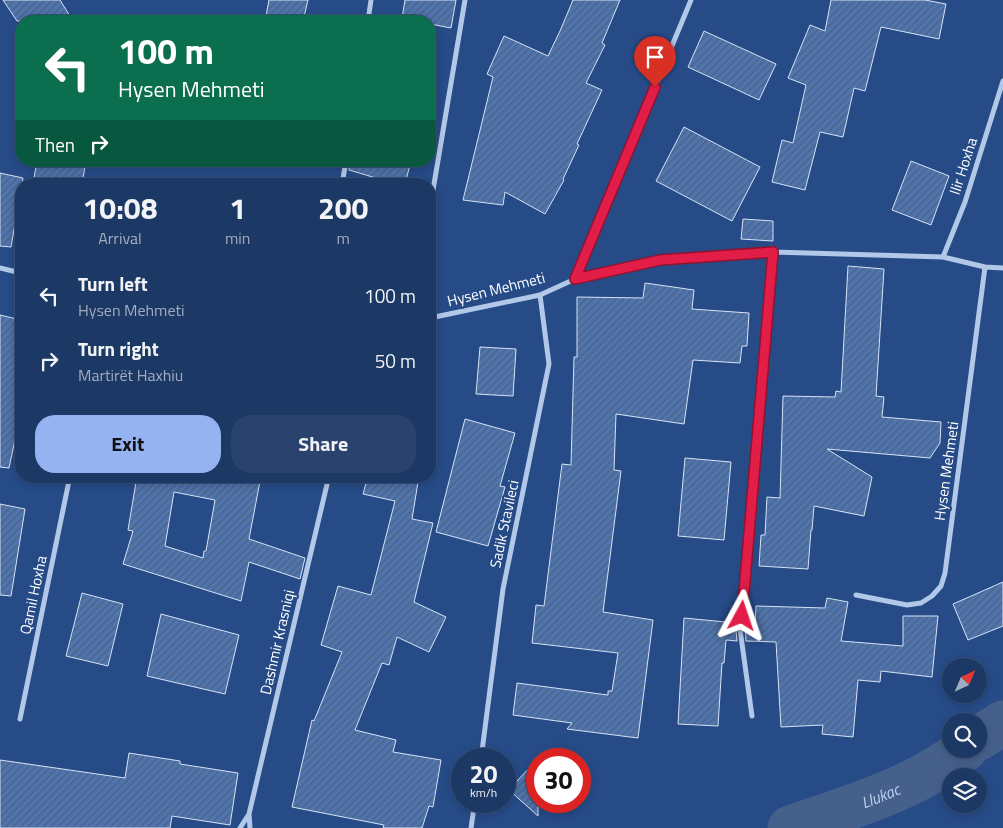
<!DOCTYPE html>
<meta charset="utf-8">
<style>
body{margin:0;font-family:"Titillium Web",sans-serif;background:#29436e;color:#f1f3f6;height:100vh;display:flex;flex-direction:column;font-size:19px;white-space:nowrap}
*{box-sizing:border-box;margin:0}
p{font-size:16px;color:#a0acbf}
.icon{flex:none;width:28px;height:28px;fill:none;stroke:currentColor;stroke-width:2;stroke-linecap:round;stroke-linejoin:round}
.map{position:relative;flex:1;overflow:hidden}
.details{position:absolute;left:15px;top:178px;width:421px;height:305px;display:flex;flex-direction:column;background:#1c3865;border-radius:20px;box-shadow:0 2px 8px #0003,0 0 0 1px #3a5279}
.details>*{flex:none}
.guide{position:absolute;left:15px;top:15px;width:421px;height:152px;border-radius:20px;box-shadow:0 2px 8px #0003,0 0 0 1px #3a5279;background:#0b6e4f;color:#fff;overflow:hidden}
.needle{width:32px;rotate:44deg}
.tools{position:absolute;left:942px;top:658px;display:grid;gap:10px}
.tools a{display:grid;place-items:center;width:45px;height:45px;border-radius:50%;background:#1c3865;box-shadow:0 2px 8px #0003,0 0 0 1px #3a5279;font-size:25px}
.speed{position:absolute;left:451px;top:748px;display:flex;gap:10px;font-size:25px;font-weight:700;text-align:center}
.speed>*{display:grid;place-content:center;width:65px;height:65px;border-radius:50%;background:#1c3865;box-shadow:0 2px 8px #0003,0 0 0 1px #3a5279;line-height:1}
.speed small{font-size:12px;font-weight:400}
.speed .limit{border:8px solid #d22;background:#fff;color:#111}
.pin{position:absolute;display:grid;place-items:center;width:42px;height:42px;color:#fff;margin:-51px -21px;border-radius:50% 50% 50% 0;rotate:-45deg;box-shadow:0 0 5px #0007}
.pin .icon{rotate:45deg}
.me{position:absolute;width:55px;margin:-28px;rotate:5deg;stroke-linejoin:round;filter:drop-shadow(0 0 4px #0008)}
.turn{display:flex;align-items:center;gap:18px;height:105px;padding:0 20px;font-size:22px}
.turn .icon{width:65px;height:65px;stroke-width:2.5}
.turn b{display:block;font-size:35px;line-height:42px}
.then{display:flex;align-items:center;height:48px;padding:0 20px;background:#0003;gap:10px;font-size:19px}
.eta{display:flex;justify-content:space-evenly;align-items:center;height:85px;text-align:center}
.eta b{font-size:30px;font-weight:700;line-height:35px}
.primary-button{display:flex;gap:10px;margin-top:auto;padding:10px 20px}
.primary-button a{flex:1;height:58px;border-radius:20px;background:#95b2f1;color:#111;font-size:20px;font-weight:700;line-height:58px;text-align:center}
.primary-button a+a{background:#29436e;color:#f1f3f6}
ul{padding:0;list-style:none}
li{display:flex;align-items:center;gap:15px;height:65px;padding:0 20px}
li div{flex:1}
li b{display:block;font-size:19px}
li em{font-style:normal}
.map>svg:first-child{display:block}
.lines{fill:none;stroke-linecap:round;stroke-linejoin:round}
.river{stroke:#45608b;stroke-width:45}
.building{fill:url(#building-hatch);stroke:#d6e3f7;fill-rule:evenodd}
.minor{stroke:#b2c8e8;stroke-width:5}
.route-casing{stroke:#92132f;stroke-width:12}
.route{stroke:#e11d48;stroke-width:9}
.labels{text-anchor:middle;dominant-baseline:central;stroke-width:4.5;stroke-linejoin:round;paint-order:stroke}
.street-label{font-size:15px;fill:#fff;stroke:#264b87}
.water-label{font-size:16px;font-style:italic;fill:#bed2f0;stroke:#264b87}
</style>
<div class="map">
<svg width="1003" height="828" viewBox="0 0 1003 828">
<defs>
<pattern id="building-hatch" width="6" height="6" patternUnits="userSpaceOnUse" patternTransform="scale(1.25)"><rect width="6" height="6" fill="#4f75af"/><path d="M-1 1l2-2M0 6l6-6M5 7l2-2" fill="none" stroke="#4e607e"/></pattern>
</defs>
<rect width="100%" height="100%" fill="#264b87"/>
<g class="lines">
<g class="river">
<path d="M979 738 1003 723"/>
<path id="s1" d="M790 828C850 807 915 789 965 749"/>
</g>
</g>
<path class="building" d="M3 0H60L73 21H17Z
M269 0H308L303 21H265Z
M405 0H456L451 28 430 24V21H417L402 18Z
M573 0H620L602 43 605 45 586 83 602 90 577 144 579 145 563 179 564 180 545 214 505 192 503 205 463 200 493 77 487 74 504 36 548 56 560 31Z
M831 0H925L946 4 939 39 881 27 865 91 854 88 843 137 820 132 805 190 772 182 782 140 793 143 806 85 788 78 810 25 825 31Z
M704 31 776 64 759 100 688 67Z
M684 127 760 167 732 221 656 181Z
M37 161H86L82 184H33Z
M350 161H411L405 184H396L349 170Z
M911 161 949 176 931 225 892 210Z
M0 173 23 178 11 247 0 246Z
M743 219 773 221V241L741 239Z
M848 266 884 269 876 396 884 397 882 417 941 422 940 443 930 458 827 449 872 477 864 516 814 506 812 530H811L808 569 759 566 761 535H765L767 497 780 498 783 396 835 397 836 391 841 392Z
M645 283 694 290 692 309 749 313 747 346H742L740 363 693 360 684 424 616 414 614 470 621 471 603 612 653 620 638 738 567 729 572 723 513 715 517 683 608 695V691H612L618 653 532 643 536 605 544 606 562 464 571 465 574 357H577V297L643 298Z
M0 315 21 320V392L17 410 21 411 9 468 0 467Z
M480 347 516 349 513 396 476 394Z
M465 419 515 433 500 486 505 487 488 546 436 532Z
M685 458 731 462 724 540 678 536Z
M137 476H261L249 539 305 558 300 579 249 562 241 601 123 564 133 531 128 530ZM174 492 215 500 206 551H204L203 558 165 546Z
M368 476H419L412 519 433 523 414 602 446 617 429 652 397 637 389 665 382 663 355 730 396 740 393 752 441 760 433 807 429 806 422 828H383L384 825 292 807 312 720 314 721 342 652 321 645 338 586 371 595 395 501 363 494Z
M0 504 25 509 11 596 0 595Z
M1003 582V626L968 640 953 604Z
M82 593 123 604 108 666 66 656Z
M827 598 848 602 841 641 903 646V616H938L932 677 881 671 880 682 858 680 853 737 822 734 823 725 781 727 776 642 746 641 745 624 755 625 756 606 825 608Z
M161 614 239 635 225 694 147 676Z
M684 618 736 623V630L737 641 726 640 724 663H722L718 726 678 724Z
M129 753 180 761V764L238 773 230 825 172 816 170 828H0V760L125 778Z
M538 758V816L509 790Z"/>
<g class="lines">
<path class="minor" d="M368 21 371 0
M342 184 346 161
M430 208 465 0
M943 257 965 202 1003 81
M0 268 21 273
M575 279 691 0
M430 318 540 295 575 279 660 260 773 252 943 257 985 267 1003 268
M856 595 907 605 921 603 932 596 941 586 945 573 985 267
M752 716 740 629 773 252
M20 719 70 476
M481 759 503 589 549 364 540 295
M240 828 249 814
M250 828 249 814 329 476
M471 828 475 801"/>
</g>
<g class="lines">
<defs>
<path id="route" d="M655 87 575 279 660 260 773 252 742 616"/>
</defs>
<use href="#route" class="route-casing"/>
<use href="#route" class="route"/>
</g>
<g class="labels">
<g class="street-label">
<text transform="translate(963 166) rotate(-72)">Ilir Hoxha</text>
<text transform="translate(496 289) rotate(-14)">Hysen Mehmeti</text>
<text transform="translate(946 471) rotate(-82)">Hysen Mehmeti</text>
<text transform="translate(504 524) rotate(-78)">Sadik Stavileci</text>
<text transform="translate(33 595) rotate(-78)">Qamil Hoxha</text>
<text transform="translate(277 642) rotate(-77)">Dashmir Krasniqi</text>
</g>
<g class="water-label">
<text stroke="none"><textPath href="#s1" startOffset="96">Llukac</textPath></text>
</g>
</g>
</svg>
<div class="tools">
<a><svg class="needle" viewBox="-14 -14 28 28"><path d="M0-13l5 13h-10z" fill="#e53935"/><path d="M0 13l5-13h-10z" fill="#a0acbf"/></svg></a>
<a><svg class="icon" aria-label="search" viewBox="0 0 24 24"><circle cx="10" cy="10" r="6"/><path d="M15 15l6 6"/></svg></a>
<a><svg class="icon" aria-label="layers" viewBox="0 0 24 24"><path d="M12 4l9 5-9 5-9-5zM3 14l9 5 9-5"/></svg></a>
</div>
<div class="speed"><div>20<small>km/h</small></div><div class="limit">30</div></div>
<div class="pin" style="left:655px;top:87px;background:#d93025"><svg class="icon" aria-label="arrive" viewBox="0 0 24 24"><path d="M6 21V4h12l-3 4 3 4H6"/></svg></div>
<svg class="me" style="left:742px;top:616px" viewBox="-20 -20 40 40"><path d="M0-17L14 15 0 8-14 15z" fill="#e11d48" stroke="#fff" stroke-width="4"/></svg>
<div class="guide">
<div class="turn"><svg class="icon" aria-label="left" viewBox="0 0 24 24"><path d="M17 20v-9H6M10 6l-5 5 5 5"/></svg><div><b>100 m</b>Hysen Mehmeti</div></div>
<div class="then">Then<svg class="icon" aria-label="right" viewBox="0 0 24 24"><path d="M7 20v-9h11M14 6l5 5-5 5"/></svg></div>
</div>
<section class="details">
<div class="eta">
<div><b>10:08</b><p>Arrival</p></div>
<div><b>1</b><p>min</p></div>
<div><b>200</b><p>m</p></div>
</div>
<ul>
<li><svg class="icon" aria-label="left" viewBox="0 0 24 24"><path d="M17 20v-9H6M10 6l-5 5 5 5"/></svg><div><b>Turn left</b><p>Hysen Mehmeti</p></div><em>100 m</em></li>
<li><svg class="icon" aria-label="right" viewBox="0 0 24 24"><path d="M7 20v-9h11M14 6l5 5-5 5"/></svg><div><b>Turn right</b><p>Martirët Haxhiu</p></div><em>50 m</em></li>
</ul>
<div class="primary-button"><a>Exit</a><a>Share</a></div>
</section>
</div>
